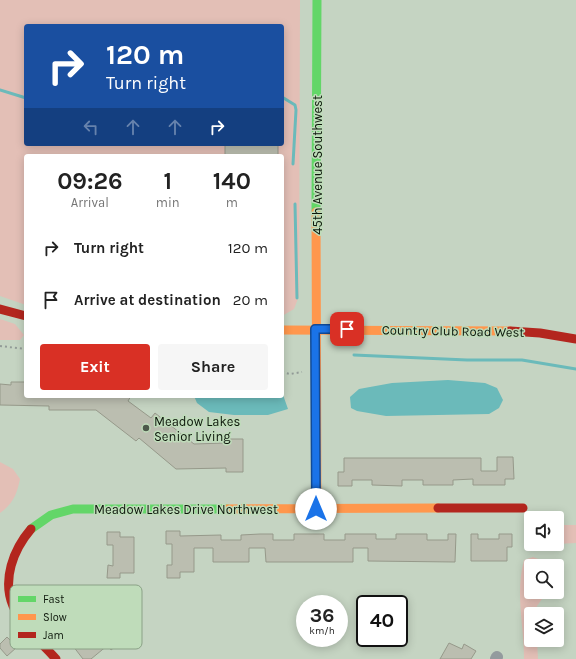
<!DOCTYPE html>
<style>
body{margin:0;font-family:Karla,sans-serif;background:#f6f6f6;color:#222;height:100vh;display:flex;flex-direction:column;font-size:15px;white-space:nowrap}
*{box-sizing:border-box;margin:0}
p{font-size:13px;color:#767676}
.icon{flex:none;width:22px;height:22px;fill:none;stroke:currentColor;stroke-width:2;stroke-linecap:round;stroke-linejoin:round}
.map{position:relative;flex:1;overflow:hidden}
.drawer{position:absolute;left:24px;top:154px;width:260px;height:244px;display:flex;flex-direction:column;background:#fff;border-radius:4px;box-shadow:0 2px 10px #0003}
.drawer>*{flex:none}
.banner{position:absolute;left:24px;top:24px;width:260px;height:122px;border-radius:4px;box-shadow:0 2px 10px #0003;background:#1a4fa0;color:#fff;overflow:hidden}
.controls{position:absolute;left:524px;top:511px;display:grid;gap:8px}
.controls a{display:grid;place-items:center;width:40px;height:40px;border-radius:4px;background:#fff;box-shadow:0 2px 10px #0003;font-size:20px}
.speed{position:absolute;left:296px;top:595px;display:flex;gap:8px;font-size:20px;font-weight:700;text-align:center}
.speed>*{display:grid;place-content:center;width:52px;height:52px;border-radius:50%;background:#fff;box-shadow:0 2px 10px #0003;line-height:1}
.speed small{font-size:10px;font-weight:400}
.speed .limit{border:2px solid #111;border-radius:6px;background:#fff;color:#111}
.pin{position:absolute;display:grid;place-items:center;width:34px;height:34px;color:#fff;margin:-17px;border-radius:8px;box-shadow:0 2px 6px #0006}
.me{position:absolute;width:44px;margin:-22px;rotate:0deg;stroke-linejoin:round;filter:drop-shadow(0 0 3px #0008)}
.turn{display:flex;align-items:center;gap:14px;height:84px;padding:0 16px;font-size:18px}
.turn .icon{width:52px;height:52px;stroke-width:2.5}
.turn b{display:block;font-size:28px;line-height:34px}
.lanes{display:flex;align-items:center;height:38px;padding:0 16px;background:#0003;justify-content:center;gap:20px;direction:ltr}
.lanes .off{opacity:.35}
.eta{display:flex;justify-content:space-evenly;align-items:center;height:68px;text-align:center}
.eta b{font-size:24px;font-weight:700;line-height:28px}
.cta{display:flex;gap:8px;margin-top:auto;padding:8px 16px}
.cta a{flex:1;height:46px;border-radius:4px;background:#d93025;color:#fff;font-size:16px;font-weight:700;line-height:46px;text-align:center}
.cta a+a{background:#f6f6f6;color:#222}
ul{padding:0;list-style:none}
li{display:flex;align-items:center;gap:12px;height:52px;padding:0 16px}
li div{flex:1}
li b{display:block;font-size:15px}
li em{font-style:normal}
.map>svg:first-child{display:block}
.green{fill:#e3bfb6;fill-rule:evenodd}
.water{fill:#6bbaba}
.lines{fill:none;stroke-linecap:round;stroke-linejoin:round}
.stream{stroke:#6bbaba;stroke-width:3}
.building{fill:#bbbeb0;stroke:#96998a}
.path{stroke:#929b97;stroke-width:2;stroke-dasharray:2 3;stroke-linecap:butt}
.street{stroke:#939b9e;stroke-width:12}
.fast{stroke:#63d668;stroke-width:9}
.slow{stroke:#ff974d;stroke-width:9}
.jam{stroke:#b3261e;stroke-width:9}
.route-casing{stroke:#114b97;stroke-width:10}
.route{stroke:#1a73e8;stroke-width:7}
.poi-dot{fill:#4d594b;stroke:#bfdcba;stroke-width:1.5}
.labels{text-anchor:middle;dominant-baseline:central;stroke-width:3;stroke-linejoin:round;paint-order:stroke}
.street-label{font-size:13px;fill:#0d170b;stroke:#bfdcba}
.poi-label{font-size:13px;fill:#0d170b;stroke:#bfdcba;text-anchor:start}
.key{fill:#bfdcba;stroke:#8aa186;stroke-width:1}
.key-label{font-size:11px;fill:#0d170b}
</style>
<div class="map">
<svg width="576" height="659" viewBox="0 0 576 659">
<rect width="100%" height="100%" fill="#c5d4c2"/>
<path class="green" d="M0 0H300L299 296 294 309 282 316V156H26V305L0 296ZM26 26H282V144H26Z
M0 319 15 324 24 335 20 340H0Z
M0 462 13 469 20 479C17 494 13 504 0 513Z
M557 525H576V543L557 544Z
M533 557 541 560 548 566H531V592H547L537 606 536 614H531V640H537L538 659H524C524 626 515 593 524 560Z"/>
<path class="water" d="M448 380 485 383 497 388 503 400 499 408 489 414 386 416 357 411 351 408 350 397 359 389 392 383Z
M282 392 288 409 268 415H234L209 412 197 403 194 396H282Z"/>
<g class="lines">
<path class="stream" d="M0 90 26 98
M282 97 295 105 296 110 293 164
M295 204 297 298
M354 355 467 360H522L576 369"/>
</g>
<path class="building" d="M225 144H278V156H225Z
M11 382H26V396H131L128 401 151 418 155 413 194 444 225 443V439H243V472H226V468L176 469 139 438 136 441 96 410H49V406L0 405V384L11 385Z
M497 457H513L514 479H505V485H473V479L453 480V485H423V480H402V486L372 485V480H352V486H338V472H344V458H481V471H497Z
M166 531H180V536L221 535V540H241V535L260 534H273V540H294V534H324V540H345V534H376V539H396V534H427V540H448V534H456L455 562 368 561V548H353V562H266L265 548H249V562H213V548H194V572H180V578H167V565H172V544H166Z
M107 532H120V537H134V573H120V578H107L108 565 113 566V545H107Z
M471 534H478V539H499V534H512V547H507V561H471Z
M100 624 109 634 114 631 122 641 111 650 108 645 91 659H83L73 646Z
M7 637 17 647 7 656 0 648V644Z
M449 643 462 649 464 644 476 651 471 659H440Z"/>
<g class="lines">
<path class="path" d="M0 346 26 349
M282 372 290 374 302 372"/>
<path class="street" d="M496 659 497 657"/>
<path class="fast" d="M316 212 317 0
M31 529 51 515 73 509H227"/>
<path class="slow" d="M316 212 317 509
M282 330 510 331
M227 509 438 508"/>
<path class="jam" d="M0 309 26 316
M510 331 540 333 576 339
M438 508H523
M31 529C13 550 2 580 13 606 21 627 42 643 56 659"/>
</g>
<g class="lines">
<defs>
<path id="route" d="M316 509 315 329H347"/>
</defs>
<use href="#route" class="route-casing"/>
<use href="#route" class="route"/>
</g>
<circle class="poi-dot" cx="146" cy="428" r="4"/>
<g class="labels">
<g class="street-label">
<text transform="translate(317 165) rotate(-90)">45th Avenue Southwest</text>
<text transform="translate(453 331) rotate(1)">Country Club Road West</text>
<text x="186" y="509">Meadow Lakes Drive Northwest</text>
</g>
<g class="poi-label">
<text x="154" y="421">Meadow Lakes<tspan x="154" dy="15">Senior Living</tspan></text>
</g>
</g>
<rect x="10" y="585" width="132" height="64" rx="6" class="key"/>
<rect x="18" y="596" width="18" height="6" fill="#63d668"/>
<rect x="18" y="614" width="18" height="6" fill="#ff974d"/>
<rect x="18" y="632" width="18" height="6" fill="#b3261e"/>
<g class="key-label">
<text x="43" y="603">Fast</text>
<text x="43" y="621">Slow</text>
<text x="43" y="639">Jam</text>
</g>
</svg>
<div class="controls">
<a><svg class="icon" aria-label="sound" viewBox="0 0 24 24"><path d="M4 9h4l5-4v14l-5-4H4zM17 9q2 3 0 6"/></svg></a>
<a><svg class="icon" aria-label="search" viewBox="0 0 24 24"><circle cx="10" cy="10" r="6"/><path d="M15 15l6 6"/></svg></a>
<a><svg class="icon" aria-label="layers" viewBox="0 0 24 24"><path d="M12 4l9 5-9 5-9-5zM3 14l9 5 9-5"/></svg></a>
</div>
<div class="speed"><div>36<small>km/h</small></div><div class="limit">40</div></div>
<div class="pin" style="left:347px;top:329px;background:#d93025"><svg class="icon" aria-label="arrive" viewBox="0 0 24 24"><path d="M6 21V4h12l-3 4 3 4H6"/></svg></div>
<svg class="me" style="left:316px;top:509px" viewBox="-20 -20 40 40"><circle r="19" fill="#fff"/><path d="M0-13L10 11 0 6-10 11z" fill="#1a73e8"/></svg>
<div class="banner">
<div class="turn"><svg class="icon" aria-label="right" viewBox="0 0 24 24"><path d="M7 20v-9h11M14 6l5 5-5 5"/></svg><div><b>120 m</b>Turn right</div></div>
<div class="lanes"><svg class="icon off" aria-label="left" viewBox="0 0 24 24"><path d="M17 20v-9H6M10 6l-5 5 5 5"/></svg><svg class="icon off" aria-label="ahead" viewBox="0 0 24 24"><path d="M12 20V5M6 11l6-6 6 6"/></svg><svg class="icon off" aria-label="ahead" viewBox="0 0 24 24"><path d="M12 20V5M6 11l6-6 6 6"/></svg><svg class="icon" aria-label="right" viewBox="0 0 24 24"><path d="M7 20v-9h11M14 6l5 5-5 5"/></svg></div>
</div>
<section class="drawer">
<div class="eta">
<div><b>09:26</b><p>Arrival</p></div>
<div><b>1</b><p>min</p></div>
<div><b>140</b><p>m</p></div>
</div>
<ul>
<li><svg class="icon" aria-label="right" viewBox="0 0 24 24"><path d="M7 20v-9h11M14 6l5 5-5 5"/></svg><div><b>Turn right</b></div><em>120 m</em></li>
<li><svg class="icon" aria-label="arrive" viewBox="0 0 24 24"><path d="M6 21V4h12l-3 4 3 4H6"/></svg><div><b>Arrive at destination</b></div><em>20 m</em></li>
</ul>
<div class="cta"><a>Exit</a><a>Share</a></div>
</section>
</div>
